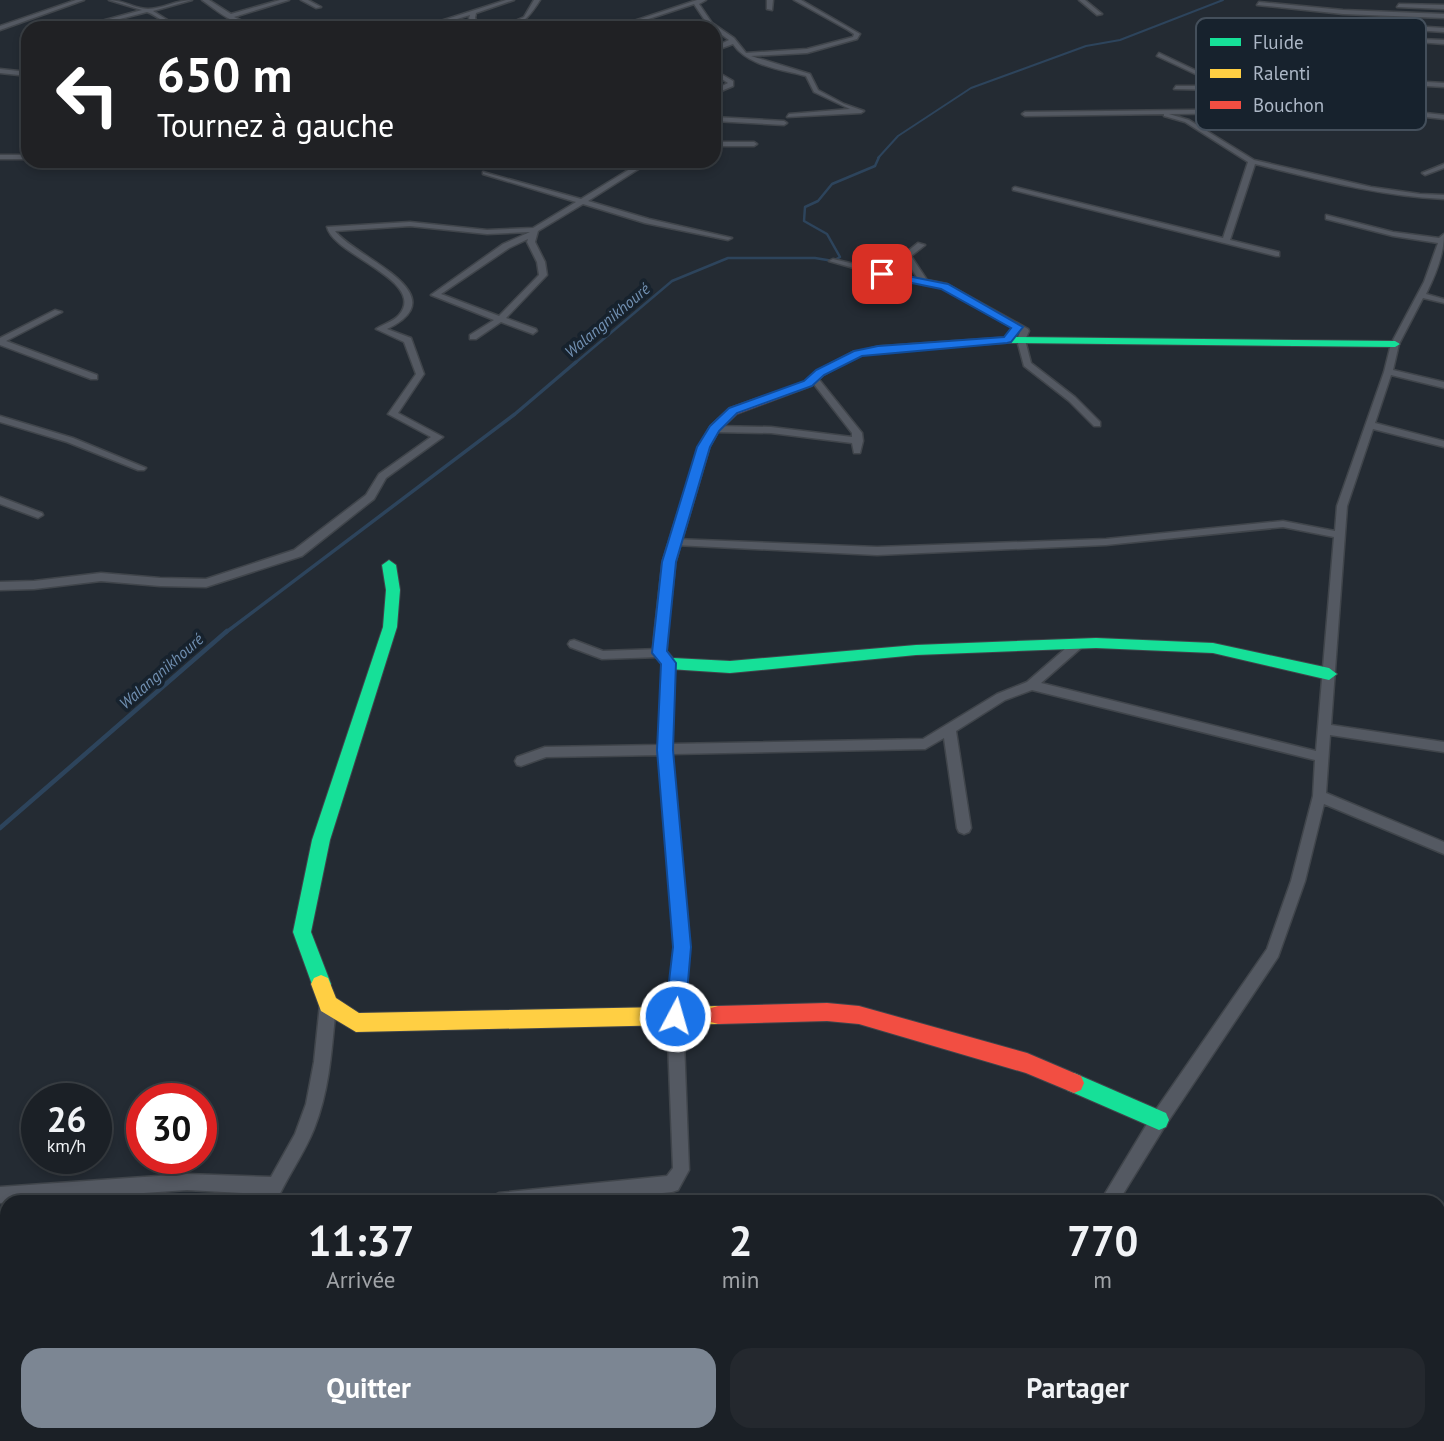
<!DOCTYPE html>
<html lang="fr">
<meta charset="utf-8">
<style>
body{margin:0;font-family:"PT Sans",sans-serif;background:#24282e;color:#f1f3f6;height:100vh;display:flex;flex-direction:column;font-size:26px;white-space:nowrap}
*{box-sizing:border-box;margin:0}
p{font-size:23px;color:#a0a3a7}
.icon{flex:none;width:38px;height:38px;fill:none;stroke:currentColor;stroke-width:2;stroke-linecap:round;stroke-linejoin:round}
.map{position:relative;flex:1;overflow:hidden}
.sheet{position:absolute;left:0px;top:1195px;width:1446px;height:247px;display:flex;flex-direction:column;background:#1b2026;border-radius:21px 21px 0 0;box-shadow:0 4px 10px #0003,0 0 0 2px #393e43}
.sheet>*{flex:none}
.guide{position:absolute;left:21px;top:21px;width:700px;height:147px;border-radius:21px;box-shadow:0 4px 10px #0003,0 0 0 2px #393e43;background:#202124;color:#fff;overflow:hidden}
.speed{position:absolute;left:21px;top:1083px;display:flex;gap:14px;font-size:35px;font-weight:700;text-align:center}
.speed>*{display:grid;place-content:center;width:91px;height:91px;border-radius:50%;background:#1b2026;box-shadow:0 4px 10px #0003,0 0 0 2px #393e43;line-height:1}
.speed small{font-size:18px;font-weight:400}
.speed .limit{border:10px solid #d22;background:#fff;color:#111}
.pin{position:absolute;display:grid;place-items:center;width:60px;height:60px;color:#fff;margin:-30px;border-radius:14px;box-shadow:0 4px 10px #0006}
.me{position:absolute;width:77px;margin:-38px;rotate:6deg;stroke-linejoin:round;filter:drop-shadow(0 0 5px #0008)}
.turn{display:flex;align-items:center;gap:24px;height:147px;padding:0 21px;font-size:32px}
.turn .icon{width:91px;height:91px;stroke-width:2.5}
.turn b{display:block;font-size:49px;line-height:60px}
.eta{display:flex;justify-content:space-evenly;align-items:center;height:119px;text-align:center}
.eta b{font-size:42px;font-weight:700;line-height:49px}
.button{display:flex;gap:14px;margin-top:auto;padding:14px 21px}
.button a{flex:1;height:80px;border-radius:21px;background:#7c8693;color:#fff;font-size:28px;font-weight:700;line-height:80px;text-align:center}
.button a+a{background:#24282e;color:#f1f3f6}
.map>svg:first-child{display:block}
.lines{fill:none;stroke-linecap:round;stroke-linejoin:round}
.stream-far3{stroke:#2d445c;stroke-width:2}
.stream-far2{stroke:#2d445c;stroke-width:2.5}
.stream-far1{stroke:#2d445c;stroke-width:3.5}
.stream{stroke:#2d445c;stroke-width:4.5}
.street-casing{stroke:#40454b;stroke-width:3}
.fast-casing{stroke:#40454b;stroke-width:2}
.slow-casing{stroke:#40454b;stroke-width:2}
.jam-casing{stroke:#40454b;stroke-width:2}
.street{fill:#545962;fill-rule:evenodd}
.fast{fill:#16e098;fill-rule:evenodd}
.slow{fill:#ffcf43;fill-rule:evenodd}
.jam{fill:#f24e42;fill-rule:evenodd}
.route{fill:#1a73e8;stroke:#114b97;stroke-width:2}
.labels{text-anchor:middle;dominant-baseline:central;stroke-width:7;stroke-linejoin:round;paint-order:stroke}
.far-water-label{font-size:16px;font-style:italic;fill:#7190b2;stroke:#17222d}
.key{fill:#17222d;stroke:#444f5b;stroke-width:2}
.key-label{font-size:19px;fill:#acb7c6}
</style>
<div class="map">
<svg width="1444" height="1441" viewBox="0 0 1444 1441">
<rect width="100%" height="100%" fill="#242b33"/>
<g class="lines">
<path class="stream-far3" d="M878 158 898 136 971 88 1086 46 1120 40 1223 0"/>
<path class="stream-far2" d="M574 364 672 281 728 258H815L833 261 840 257 827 234 804 221 805 207 818 201 832 184 875 166 879 157"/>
<path class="stream-far1" d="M225 633 515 414 576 362"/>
<path class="stream" d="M0 828 227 631"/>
<defs>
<path id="street" d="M76 0H84L0 30V26Z
M109 0C123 0 135 9 148 9 162 9 177 0 192 0L153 11 180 28C168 28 159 16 147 12L85 28H76L142 10Z
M202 0H209L231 14 280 0H289L234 17 257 28C238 28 217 11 202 0Z
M301 0H308L321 7 316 8Z
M506 0H514L476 13 475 18 480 28H474L469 18 470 15 428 28H419Z
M534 0H540C530 16 521 28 500 28L524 17Z
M697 0H706L699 4 712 23 734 38 746 53 807 49 853 37 854 34 848 30 794 0H801L860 34 857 39 807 53 751 56 810 74 818 90 844 104 864 111 861 113 787 117 789 114 850 109 814 92 806 76C780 69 748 66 733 44L714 51V47L729 40 708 25 694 4 621 28H613Z
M767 0H773L772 10 767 9Z
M1079 0H1085L1102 14 1097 15Z
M1259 2 1343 10 1444 14V18L1343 14 1257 5Z
M1399 4 1444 5V9L1397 7Z
M1297 19 1444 28V32L1295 22Z
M1419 39 1444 40V44L1417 42Z
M1214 51 1285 80 1301 67 1376 79 1444 83V87L1376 83 1302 71 1282 89 1330 105 1328 108 1276 91 1282 83 1214 53Z
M1159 53 1277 109 1398 110 1444 115V119L1398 114 1279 113 1285 121 1282 123 1273 113 1169 114 1189 120 1254 160 1371 187 1420 194 1444 195V199C1379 196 1317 179 1255 164L1230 240 1279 252V256H1276L1013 190V188L1015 187 1223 238 1248 162 1185 122 1164 116V114L1025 116 1022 114 1025 112 1270 109 1225 88 1222 90 1174 89 1176 86H1221L1157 56Z
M0 69 28 72V76L0 73Z
M714 70 733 81V86L714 94V90L728 83 714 74Z
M714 117 784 121 787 123 784 125 714 121Z
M714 142H754L757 144 754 146H714Z
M0 155H28V159H0Z
M643 161H651L588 201 649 219 732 238 728 240 645 223 583 204 538 231 535 242 545 262 547 275 506 318 536 329 537 331 533 334 501 322 476 339H470V335L494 320 431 295 503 244 530 232 487 234 410 226 335 231C354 257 460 294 387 329L411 338 424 374 398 413 443 437 386 478 374 499 302 556 206 587 160 586 101 581 34 589 0 590V582L34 581 101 573 160 578 206 579 294 550 366 495 379 474 431 437 388 414 416 374 404 342 376 329C383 324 393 322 399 315 428 281 333 255 327 227L410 222 487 230 533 228 576 202 483 174V172L581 199ZM528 239 527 242 537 262 539 275 499 316 441 294 509 248Z
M1444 164V168L1425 175 1422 173Z
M1326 215 1393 232 1439 238 1444 234C1444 255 1435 276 1426 294L1444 299V303L1423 298 1399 344 1393 370 1444 382V388L1391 375 1375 423 1444 441V447L1373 429 1347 506 1331 725 1444 742V752L1330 735 1326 793 1444 842V854L1324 804 1305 881 1278 957 1165 1126 1118 1202H1100L1153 1114 1267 949 1291 881 1313 796 1315 760 1032 690 1005 700 956 731 971 828 969 832 964 834 959 832 957 828 944 738 925 749 672 754 689 947 683 1016 689 1170 678 1190 672 1192 578 1202H491L493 1196 499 1193 667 1176 673 1168 667 1016 675 947 659 755 546 757 521 766 517 765 515 761 517 757 545 747 659 745 665 660 669 659 675 663 672 744 923 739 997 694 1027 682 1073 642 1077 641 1083 645 1081 648 1041 683 1316 751 1334 537 1283 527 1106 545 877 555 675 545 670 542 675 539 877 547 1106 539 1283 521 1335 531 1337 506 1384 372 1391 344 1424 282 1438 243 1393 236 1326 219Z
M918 243 925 245 911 256 927 280 947 284 1028 329 1029 331 1025 340 1031 363 1075 397 1100 422V426H1094L1069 401 1024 366 1017 340 1020 332 942 288 882 276 829 261 833 259 918 279 903 255Z
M55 310 62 312 6 341 97 375V379H91L0 345V338Z
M814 376 817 377 862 433 863 441 860 453H854L852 443 771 433 714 432 709 429 714 426 771 427 852 437V433L810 379Z
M0 416 73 438 146 468 144 470H138L67 442 0 422Z
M0 497 42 513 43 515 38 518 0 504Z
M574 640 603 651 659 649 665 653 659 657 602 659 570 647 568 644 570 641Z
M328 997 333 999 336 1004C332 1046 330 1089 314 1129 304 1154 287 1177 276 1202H260L263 1194 187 1190 0 1203V1187L187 1174 271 1177 295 1134 306 1104 314 1062 320 1004 323 999Z
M7 1384V1402L0 1403V1385Z
M175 1435H195L193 1441H173Z
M953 1435H974L971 1441H950Z"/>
<path id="fast" d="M1007 337 1395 341 1400 344 1395 347 1007 343 878 352 858 356 852 353 878 346Z
M389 560 396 565 400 590 397 627 330 840 311 932 331 984 328 990 321 993 314 990 293 932 312 840 383 627 386 590 382 565Z
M661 627 668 632 667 651 673 658 730 661 916 645 1096 638 1213 643 1329 668 1337 674 1329 680 1213 653 1096 648 916 655 730 673 669 669 664 667 652 653 654 632Z
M1074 1073 1166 1113 1169 1120 1166 1127 1159 1130 1067 1090 1064 1083 1067 1076Z"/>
<path id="slow" d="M321 975 328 978 336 998 359 1013 718 1006 725 1008 728 1015 725 1022 718 1024 356 1032 321 1011 311 984 314 978Z"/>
<path id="jam" d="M854 351 864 353 824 375 812 386 737 414 719 431 710 447 676 562 668 632 661 637 656 636 654 632 662 562 698 447 710 426 729 408 804 382 816 371Z
M827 1003 859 1006 1027 1053 1081 1076 1084 1083 1081 1090 1074 1093 1026 1073 859 1024 827 1021 718 1024 711 1022 708 1015 711 1008 718 1006Z"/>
</defs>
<use href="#street" class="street-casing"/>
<use href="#fast" class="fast-casing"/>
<use href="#slow" class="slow-casing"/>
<use href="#jam" class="jam-casing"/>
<use href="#street" class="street"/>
<use href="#fast" class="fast"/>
<use href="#slow" class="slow"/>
<use href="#jam" class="jam"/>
</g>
<path class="route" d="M882 271 948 284 1023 327 1011 342 1007 343 862 356 824 375 812 386 737 413 719 431 710 447 676 562 667 651 676 663 673 750 691 947 685 1016 682 1023 675 1025 668 1023 665 1016 673 947 657 750 661 664 652 653 662 562 697 447 710 426 729 408 804 381 816 370 854 351 878 346 1004 337 1011 328 941 289 878 276 877 274Z"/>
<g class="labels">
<g class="far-water-label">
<text transform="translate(607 320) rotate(-40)">Walangnikhouré</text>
<text transform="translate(161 671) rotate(-41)">Walangnikhouré</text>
</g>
</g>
<rect x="1196" y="18" width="230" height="112" rx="10" class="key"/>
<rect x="1210" y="38" width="31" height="8" fill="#16e098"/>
<rect x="1210" y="69" width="31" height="9" fill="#ffcf43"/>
<rect x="1210" y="101" width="31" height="8" fill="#f24e42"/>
<g class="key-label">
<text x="1253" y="49">Fluide</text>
<text x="1253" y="80">Ralenti</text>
<text x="1253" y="112">Bouchon</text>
</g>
</svg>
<div class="speed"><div>26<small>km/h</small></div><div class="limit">30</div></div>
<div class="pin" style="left:882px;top:274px;background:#d93025"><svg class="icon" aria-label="arrive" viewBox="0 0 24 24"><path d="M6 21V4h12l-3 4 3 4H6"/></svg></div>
<svg class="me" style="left:675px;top:1016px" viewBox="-20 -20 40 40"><circle r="17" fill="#1a73e8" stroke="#fff" stroke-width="3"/><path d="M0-11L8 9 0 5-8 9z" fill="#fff"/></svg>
<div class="guide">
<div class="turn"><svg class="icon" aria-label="left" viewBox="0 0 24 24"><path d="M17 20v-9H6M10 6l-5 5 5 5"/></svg><div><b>650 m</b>Tournez à gauche</div></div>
</div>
<section class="sheet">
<div class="eta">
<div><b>11:37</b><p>Arrivée</p></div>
<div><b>2</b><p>min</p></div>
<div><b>770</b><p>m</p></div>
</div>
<div class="button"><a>Quitter</a><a>Partager</a></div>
</section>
</div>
